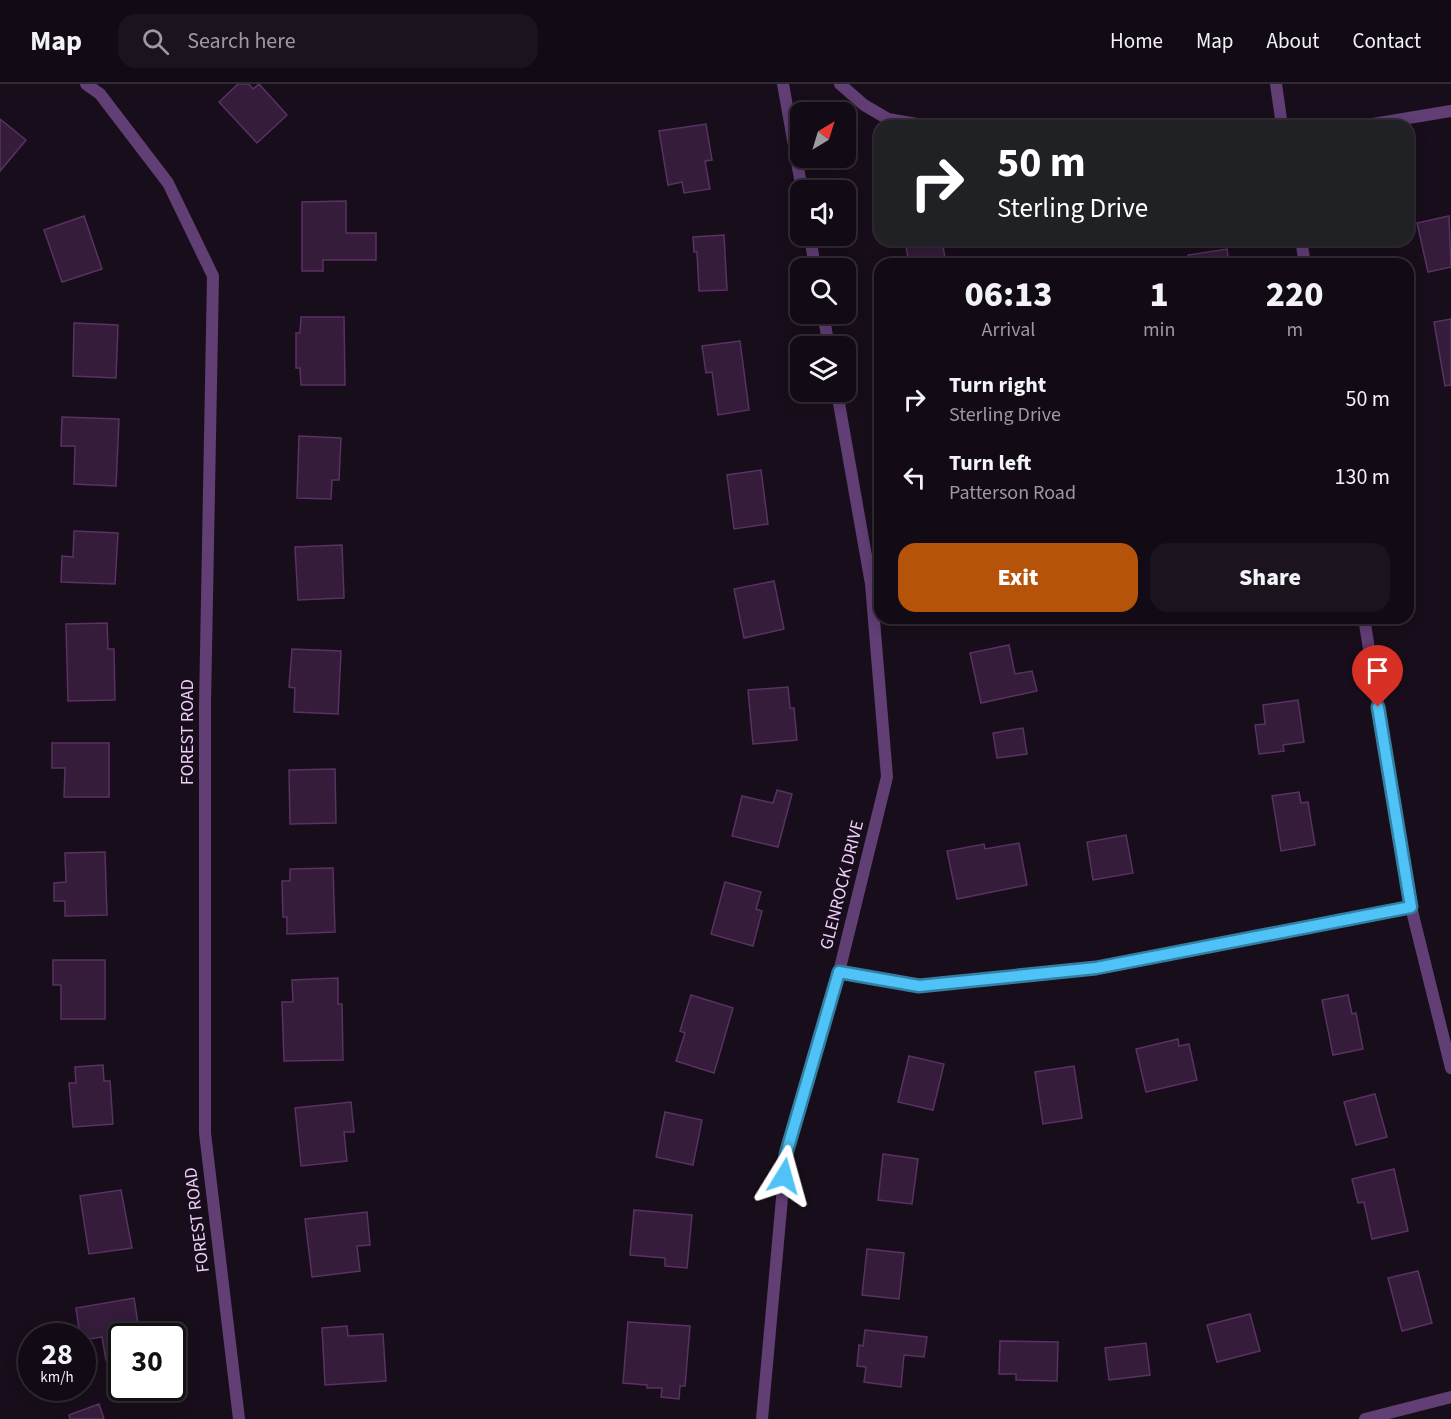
<!DOCTYPE html>
<style>
body{margin:0;font-family:"Source Sans 3",sans-serif;background:#1b131d;color:#f1f3f6;height:100vh;display:flex;flex-direction:column;font-size:22px;white-space:nowrap}
*{box-sizing:border-box;margin:0}
p{font-size:20px;color:#9c9aa0}
.icon{flex:none;width:33px;height:33px;fill:none;stroke:currentColor;stroke-width:2;stroke-linecap:round;stroke-linejoin:round}
.map{position:relative;flex:1;overflow:hidden}
.details{position:absolute;left:874px;top:174px;width:540px;height:366px;display:flex;flex-direction:column;background:#120a14;border-radius:18px;box-shadow:0 3px 15px #0003,0 0 0 2px #312b34}
.details>*{flex:none}
.banner{position:absolute;left:874px;top:36px;width:540px;height:126px;border-radius:18px;box-shadow:0 3px 15px #0003,0 0 0 2px #312b34;background:#202124;color:#fff;overflow:hidden}
.needle{width:39px;rotate:38deg}
.buttons{position:absolute;left:790px;top:18px;display:grid;gap:12px}
.buttons a{display:grid;place-items:center;width:66px;height:66px;border-radius:12px;background:#120a14;box-shadow:0 3px 15px #0003,0 0 0 2px #312b34;font-size:30px}
.speed{position:absolute;left:18px;top:1239px;display:flex;gap:12px;font-size:30px;font-weight:700;text-align:center}
.speed>*{display:grid;place-content:center;width:78px;height:78px;border-radius:50%;background:#120a14;box-shadow:0 3px 15px #0003,0 0 0 2px #312b34;line-height:1}
.speed small{font-size:15px;font-weight:400}
.speed .limit{border:3px solid #111;border-radius:9px;background:#fff;color:#111}
.pin{position:absolute;display:grid;place-items:center;width:51px;height:51px;color:#fff;margin:-62px -26px;border-radius:50% 50% 50% 0;rotate:-45deg;box-shadow:0 0 6px #0007}
.pin .icon{rotate:45deg}
.me{position:absolute;width:66px;margin:-33px;rotate:8deg;stroke-linejoin:round;filter:drop-shadow(0 0 4px #0008)}
.turn{display:flex;align-items:center;gap:21px;height:126px;padding:0 24px;font-size:27px}
.turn .icon{width:78px;height:78px;stroke-width:2.5}
.turn b{display:block;font-size:42px;line-height:51px}
.eta{display:flex;justify-content:space-evenly;align-items:center;height:102px;text-align:center}
.eta b{font-size:36px;font-weight:800;line-height:42px}
.cta{display:flex;gap:12px;margin-top:auto;padding:12px 24px}
.cta a{flex:1;height:69px;border-radius:18px;background:#b45309;color:#fff;font-size:24px;font-weight:800;line-height:69px;text-align:center}
.cta a+a{background:#1b131d;color:#f1f3f6}
ul{padding:0;list-style:none}
li{display:flex;align-items:center;gap:18px;height:78px;padding:0 24px}
li div{flex:1}
li b{display:block;font-size:22px}
li em{font-style:normal}
header{display:flex;align-items:center;gap:36px;box-sizing:border-box;height:84px;padding:0 30px;background:#120a14;border-bottom:2px solid #312b34}
header strong{font-size:28px}
nav{display:flex;gap:33px;margin-inline-start:auto;font-size:21px}
.search{width:420px;height:54px;background:#1b131d;display:flex;align-items:center;gap:15px;box-sizing:border-box;padding:0 21px;border-radius:18px;color:#9c9aa0;font-size:22px}
.map>svg:first-child{display:block}
.building{fill:#341c3a;stroke:#593163;stroke-width:1.5}
.lines{fill:none;stroke-linecap:round;stroke-linejoin:round}
.minor{stroke:#613e74;stroke-width:12}
.route-casing{stroke:#337fa1;stroke-width:15}
.route{stroke:#4fc3f7;stroke-width:10}
.labels{text-anchor:middle;dominant-baseline:central;stroke-width:6;stroke-linejoin:round;paint-order:stroke}
.street-label{font-size:18px;fill:#edcef9;stroke:#180e1b}
</style>
<header>
<strong>Map</strong>
<div class="search"><svg class="icon" aria-label="search" viewBox="0 0 24 24"><circle cx="10" cy="10" r="6"/><path d="M15 15l6 6"/></svg>Search here</div>
<nav><a>Home</a><a>Map</a><a>About</a><a>Contact</a></nav>
</header>
<div class="map">
<svg width="1451" height="1335" viewBox="0 0 1451 1335">
<rect width="100%" height="100%" fill="#180e1b"/>
<path class="building" d="M238 0H249L253 5 259 0 287 31 257 59 219 18Z
M0 35 26 56 0 87Z
M706 40 712 76 705 77 710 105 684 109 682 98 668 101 659 47Z
M346 117V149H376V176H323V187H302V118Z
M84 132 102 185 62 198 44 146Z
M1449 132 1451 183 1428 188 1417 139Z
M724 151 727 206 699 207 697 168H694L693 153Z
M905 156H942L946 180H909Z
M1227 165 1229 180H1190L1188 171Z
M301 233H344L345 301H301L300 284H296V249H300Z
M1451 235V301L1445 302 1434 238Z
M74 239 118 241 116 294 73 292Z
M740 257 749 326 718 331 712 288 706 289 702 262Z
M62 333 119 335 116 402 74 400 75 362H61Z
M299 352 341 354 339 396H332L331 415 297 414Z
M761 386 768 440 734 445 727 391Z
M74 447 118 449 115 500 61 498 62 472 73 473Z
M342 461 344 514 298 516 295 463Z
M774 497 784 545 744 554 734 505Z
M107 539 108 565H114L115 616 68 617 66 540Z
M1009 561 1015 590 1032 587 1037 607 981 619 970 569Z
M292 565 341 567 338 630 294 628 295 604 289 603Z
M788 603 790 624H794L797 656 753 660 748 606Z
M1298 616 1304 658 1283 661 1284 667 1259 670 1255 641 1265 640 1263 621Z
M1023 644 1027 670 997 674 993 649Z
M52 659H109V713H64L65 684H52Z
M335 685 336 739 290 740 289 686Z
M777 706 792 710 778 763 732 752 742 712 773 719Z
M1299 708 1301 719 1308 718 1315 761 1281 767 1272 712Z
M1126 751 1133 789 1093 796 1087 758Z
M1019 759 1027 801 957 815 947 767 984 760 985 765Z
M105 768 107 831 65 832V817H54V799L66 798 65 769Z
M333 784 335 848 287 850V833H283L282 797H290V785Z
M725 798 761 808 756 825 762 827 753 862 711 850Z
M53 876H105V935H61V901H53Z
M338 894V920H342L343 976 284 977 282 918H293L292 896Z
M691 911 733 924 714 989 676 977 685 949 680 947Z
M1348 911 1352 930 1356 929 1363 965 1333 971 1322 916Z
M1178 955 1179 962 1189 960 1197 996 1146 1008 1136 965Z
M909 972 944 980 933 1026 898 1018Z
M103 981 104 997H110L113 1040 73 1043 69 999H76L75 983Z
M1074 982 1082 1034 1043 1040 1035 988Z
M1375 1010 1387 1053 1356 1061 1344 1018Z
M351 1018 354 1048H344L347 1077 301 1082 295 1024Z
M665 1028 702 1036 693 1081 656 1073Z
M883 1070 918 1075 912 1120 878 1116Z
M1394 1085 1408 1147 1372 1155 1364 1118 1358 1119 1352 1095Z
M121 1106 132 1164 89 1170 80 1112Z
M634 1126 692 1131 687 1184 665 1182V1174L630 1171Z
M367 1128 370 1161 357 1162 360 1187 312 1193 305 1135Z
M867 1165 904 1169 899 1215 862 1211Z
M1418 1187 1432 1239 1402 1247 1388 1194Z
M134 1214 140 1252H122V1273L106 1276 102 1253 82 1256V1252H80L76 1224Z
M1250 1230 1260 1267 1217 1278 1207 1241Z
M628 1238 690 1242 685 1302H680L679 1315 661 1313 662 1304H647V1301L623 1299Z
M347 1242 348 1252 383 1250 386 1297 325 1301 322 1244Z
M865 1246 927 1253 924 1273 904 1271 901 1303 864 1298 866 1283 857 1282 859 1261 863 1262Z
M1000 1257 1058 1258 1057 1297 1016 1296V1290H999Z
M1146 1259 1150 1291 1109 1296 1105 1264Z
M99 1320 104 1335H70L69 1331Z"/>
<g class="lines">
<path class="minor" d="M86 0 100 10 168 99 213 192 205 621V1049L239 1335
M783 0 802 106
M840 0 864 21 888 35 928 42
M1276 0 1282 42
M1361 42 1451 27
M810 152 815 184
M1301 156 1305 180
M823 230 829 262
M1364 534 1411 823 1451 984
M839 888 919 902 1096 884 1411 823
M762 1335 786 1070 839 888 887 693 871 500 837 308
M1365 1335 1451 1313"/>
</g>
<g class="lines">
<defs>
<path id="route" d="M784 1092 786 1070 839 888 919 902 1096 884 1411 823 1378 623"/>
</defs>
<use href="#route" class="route-casing"/>
<use href="#route" class="route"/>
</g>
<g class="labels">
<g class="street-label">
<text transform="translate(187 648) rotate(-90)">FOREST ROAD</text>
<text transform="translate(842 801) rotate(-76)">GLENROCK DRIVE</text>
<text transform="translate(197 1136) rotate(-97)">FOREST ROAD</text>
</g>
</g>
</svg>
<div class="buttons">
<a><svg class="needle" viewBox="-14 -14 28 28"><path d="M0-13l5 13h-10z" fill="#e53935"/><path d="M0 13l5-13h-10z" fill="#9c9aa0"/></svg></a>
<a><svg class="icon" aria-label="sound" viewBox="0 0 24 24"><path d="M4 9h4l5-4v14l-5-4H4zM17 9q2 3 0 6"/></svg></a>
<a><svg class="icon" aria-label="search" viewBox="0 0 24 24"><circle cx="10" cy="10" r="6"/><path d="M15 15l6 6"/></svg></a>
<a><svg class="icon" aria-label="layers" viewBox="0 0 24 24"><path d="M12 4l9 5-9 5-9-5zM3 14l9 5 9-5"/></svg></a>
</div>
<div class="speed"><div>28<small>km/h</small></div><div class="limit">30</div></div>
<div class="pin" style="left:1378px;top:623px;background:#d93025"><svg class="icon" aria-label="arrive" viewBox="0 0 24 24"><path d="M6 21V4h12l-3 4 3 4H6"/></svg></div>
<svg class="me" style="left:784px;top:1092px" viewBox="-20 -20 40 40"><path d="M0-17L14 15 0 8-14 15z" fill="#4fc3f7" stroke="#fff" stroke-width="4"/></svg>
<div class="banner">
<div class="turn"><svg class="icon" aria-label="right" viewBox="0 0 24 24"><path d="M7 20v-9h11M14 6l5 5-5 5"/></svg><div><b>50 m</b>Sterling Drive</div></div>
</div>
<section class="details">
<div class="eta">
<div><b>06:13</b><p>Arrival</p></div>
<div><b>1</b><p>min</p></div>
<div><b>220</b><p>m</p></div>
</div>
<ul>
<li><svg class="icon" aria-label="right" viewBox="0 0 24 24"><path d="M7 20v-9h11M14 6l5 5-5 5"/></svg><div><b>Turn right</b><p>Sterling Drive</p></div><em>50 m</em></li>
<li><svg class="icon" aria-label="left" viewBox="0 0 24 24"><path d="M17 20v-9H6M10 6l-5 5 5 5"/></svg><div><b>Turn left</b><p>Patterson Road</p></div><em>130 m</em></li>
</ul>
<div class="cta"><a>Exit</a><a>Share</a></div>
</section>
</div>
